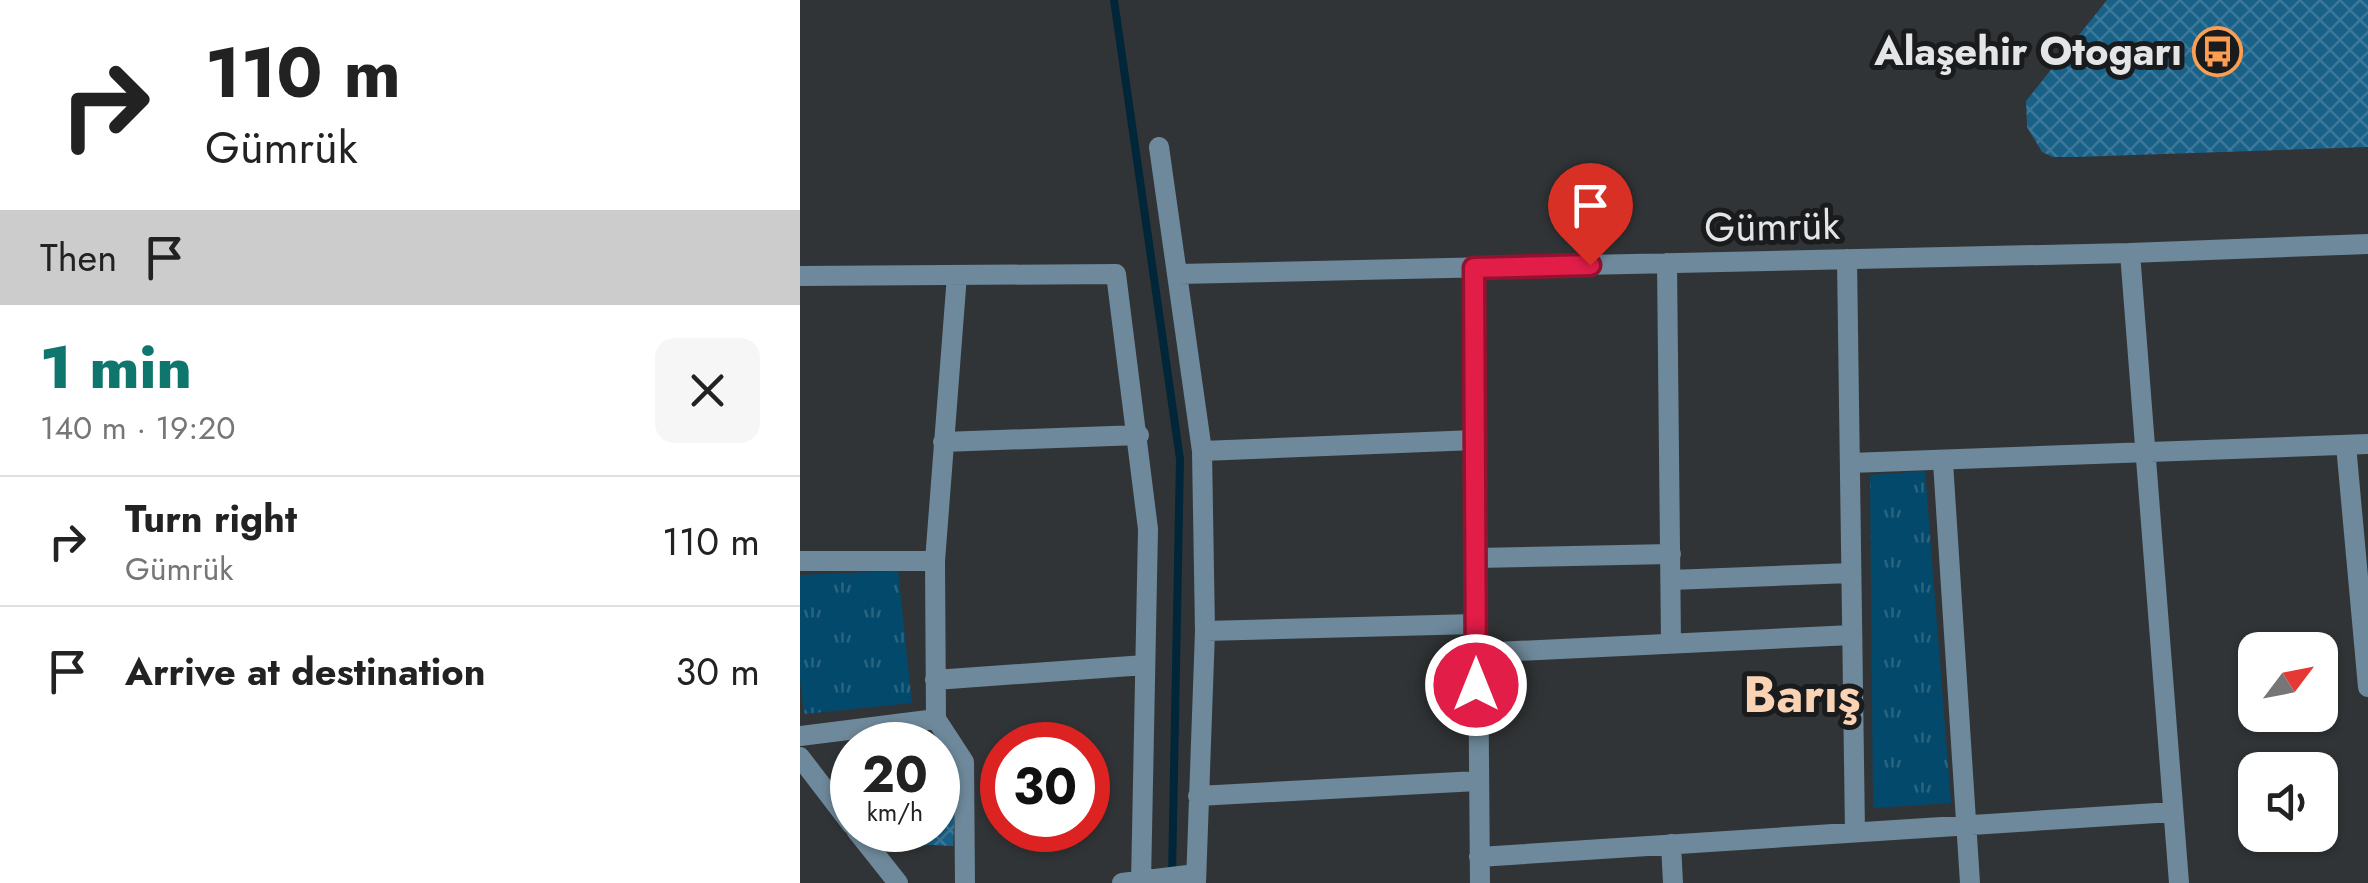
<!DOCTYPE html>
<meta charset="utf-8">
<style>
body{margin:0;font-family:Jost,sans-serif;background:#f6f6f6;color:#222;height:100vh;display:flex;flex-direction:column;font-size:38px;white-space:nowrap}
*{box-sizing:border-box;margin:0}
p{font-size:32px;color:#767676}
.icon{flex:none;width:55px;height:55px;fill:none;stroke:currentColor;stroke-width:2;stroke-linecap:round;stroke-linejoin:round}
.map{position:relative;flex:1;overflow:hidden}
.panel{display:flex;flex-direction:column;background:#fff;width:800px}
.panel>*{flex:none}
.guide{background:#fff;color:#222;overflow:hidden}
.needle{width:65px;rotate:58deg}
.controls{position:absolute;left:1438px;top:632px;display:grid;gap:20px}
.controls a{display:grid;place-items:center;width:100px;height:100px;border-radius:20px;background:#fff;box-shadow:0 2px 8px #0004;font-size:50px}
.speed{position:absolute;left:30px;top:722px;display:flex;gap:20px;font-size:50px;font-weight:700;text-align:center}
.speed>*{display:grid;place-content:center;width:130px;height:130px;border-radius:50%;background:#fff;box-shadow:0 2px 8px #0004;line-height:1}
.speed small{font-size:25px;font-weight:400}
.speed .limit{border:15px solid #d22;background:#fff;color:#111}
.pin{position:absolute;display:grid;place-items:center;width:85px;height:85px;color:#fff;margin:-102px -42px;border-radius:50% 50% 50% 0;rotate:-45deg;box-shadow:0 0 10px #0007}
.pin .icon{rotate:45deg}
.me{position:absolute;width:110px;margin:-55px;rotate:0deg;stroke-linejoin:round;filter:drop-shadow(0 0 8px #0008)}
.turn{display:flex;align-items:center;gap:35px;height:210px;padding:0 40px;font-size:45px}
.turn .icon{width:130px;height:130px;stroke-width:2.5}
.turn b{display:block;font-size:70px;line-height:85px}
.then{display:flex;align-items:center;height:95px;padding:0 40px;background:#0003;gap:20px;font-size:38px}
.round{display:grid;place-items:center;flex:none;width:105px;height:105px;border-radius:20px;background:#f6f6f6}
.head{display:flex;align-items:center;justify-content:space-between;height:170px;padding:0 40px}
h1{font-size:60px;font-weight:800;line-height:75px;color:#0f766e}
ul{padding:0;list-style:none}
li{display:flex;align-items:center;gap:30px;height:130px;padding:0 40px;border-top:2px solid #e0e0e0}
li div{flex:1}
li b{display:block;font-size:38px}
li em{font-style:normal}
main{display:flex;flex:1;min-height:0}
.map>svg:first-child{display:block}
.park{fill:url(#park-tufts)}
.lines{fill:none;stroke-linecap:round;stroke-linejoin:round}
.stream{stroke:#01263a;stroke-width:8}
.building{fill:url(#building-cross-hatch)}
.minor{stroke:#6e899b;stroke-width:20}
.route-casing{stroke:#92132f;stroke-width:25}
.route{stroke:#e11d48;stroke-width:18}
.labels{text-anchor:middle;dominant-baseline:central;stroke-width:10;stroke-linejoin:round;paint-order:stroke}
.poi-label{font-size:40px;font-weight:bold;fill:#e3e5e6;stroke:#1a1b1c;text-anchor:end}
.street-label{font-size:40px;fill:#e3e5e6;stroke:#1a1b1c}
.district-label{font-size:50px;font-weight:bold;fill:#fad2b4;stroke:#1a1b1c}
</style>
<main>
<section class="panel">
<div class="guide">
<div class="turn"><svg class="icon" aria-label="right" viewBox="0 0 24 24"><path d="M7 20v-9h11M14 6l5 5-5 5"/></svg><div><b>110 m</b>Gümrük</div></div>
<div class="then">Then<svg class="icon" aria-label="arrive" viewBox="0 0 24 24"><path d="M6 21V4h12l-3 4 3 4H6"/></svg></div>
</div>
<div class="head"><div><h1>1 min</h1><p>140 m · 19:20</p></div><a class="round"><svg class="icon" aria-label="close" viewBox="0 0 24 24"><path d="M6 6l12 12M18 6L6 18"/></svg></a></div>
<ul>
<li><svg class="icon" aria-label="right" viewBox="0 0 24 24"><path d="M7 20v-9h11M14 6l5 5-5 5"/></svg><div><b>Turn right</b><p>Gümrük</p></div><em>110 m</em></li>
<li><svg class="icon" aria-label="arrive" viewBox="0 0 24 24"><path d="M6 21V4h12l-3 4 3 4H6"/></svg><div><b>Arrive at destination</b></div><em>30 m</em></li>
</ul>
</section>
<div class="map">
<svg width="1568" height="883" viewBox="0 0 1568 883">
<defs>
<pattern id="park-tufts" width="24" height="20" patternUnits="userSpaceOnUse" patternTransform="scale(2.5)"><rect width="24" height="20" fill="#03496b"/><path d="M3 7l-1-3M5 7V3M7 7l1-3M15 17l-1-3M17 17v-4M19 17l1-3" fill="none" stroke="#286380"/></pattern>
<pattern id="building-cross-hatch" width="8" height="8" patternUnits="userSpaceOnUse" patternTransform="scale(2.5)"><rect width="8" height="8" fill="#1a6188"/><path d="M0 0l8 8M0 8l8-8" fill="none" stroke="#3b7899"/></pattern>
</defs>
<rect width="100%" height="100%" fill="#313436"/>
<path class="park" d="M1125 471 1151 803 1073 808 1070 475Z
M98 571 112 703 4 714 0 680V575Z"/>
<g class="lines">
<path class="stream" d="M314 0 380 459 372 876"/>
</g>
<path class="building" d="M1307 0H1568V147L1276 157H1253L1242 152 1227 127 1226 101Z
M138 786 156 787 153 846 111 844 112 830H138Z"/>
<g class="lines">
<path class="minor" d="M359 147 402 451 405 631 396 883
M1330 253 1379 883
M1047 259 1055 833
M867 263 871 643
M675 267 680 883
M378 274 1330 253 1568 244
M157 275 135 561 136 719 164 762 165 883
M0 276 316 274 348 529 341 883
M143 442 339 435
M1546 445 1568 687
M402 451 675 440
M1143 462 1170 883
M1050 463 1568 444
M676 558 871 554
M0 561H135
M871 580 1051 573
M405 631 676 624
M676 653 1052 635
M135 680 345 665
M0 736 136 719
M0 757 52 825
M398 796 677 781
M56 830 98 883
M871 844 873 883
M679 857 1372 812
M322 883 396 874"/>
</g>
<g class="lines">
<defs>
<path id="route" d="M676 685 674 268 790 265"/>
</defs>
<use href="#route" class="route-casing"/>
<use href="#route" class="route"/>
</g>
<defs>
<symbol id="bus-ring" viewBox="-11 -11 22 22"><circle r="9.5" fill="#1a1b1c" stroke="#fb9e51" stroke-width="1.5"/><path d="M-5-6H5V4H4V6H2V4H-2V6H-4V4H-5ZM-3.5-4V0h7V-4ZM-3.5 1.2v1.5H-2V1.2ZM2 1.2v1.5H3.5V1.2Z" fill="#fb9e51"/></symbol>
</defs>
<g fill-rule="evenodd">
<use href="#bus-ring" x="1390" y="24" width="55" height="55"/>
</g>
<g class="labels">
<g class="poi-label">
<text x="1382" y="51">Alaşehir Otogarı</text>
</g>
<g class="street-label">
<text transform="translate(972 226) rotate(-1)">Gümrük</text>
</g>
<g class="district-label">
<text x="1002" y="694">Barış</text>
</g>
</g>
</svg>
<div class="controls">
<a><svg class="needle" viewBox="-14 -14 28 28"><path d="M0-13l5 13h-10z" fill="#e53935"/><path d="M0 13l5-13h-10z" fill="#767676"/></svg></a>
<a><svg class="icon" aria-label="sound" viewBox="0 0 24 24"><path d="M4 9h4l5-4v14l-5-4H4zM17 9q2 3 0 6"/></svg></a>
</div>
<div class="speed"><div>20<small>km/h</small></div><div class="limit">30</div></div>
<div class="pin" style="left:790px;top:265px;background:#d93025"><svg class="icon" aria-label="arrive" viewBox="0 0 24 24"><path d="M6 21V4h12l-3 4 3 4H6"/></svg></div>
<svg class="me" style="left:676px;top:685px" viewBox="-20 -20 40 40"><circle r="17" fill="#e11d48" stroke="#fff" stroke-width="3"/><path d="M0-11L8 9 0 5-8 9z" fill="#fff"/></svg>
</div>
</main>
